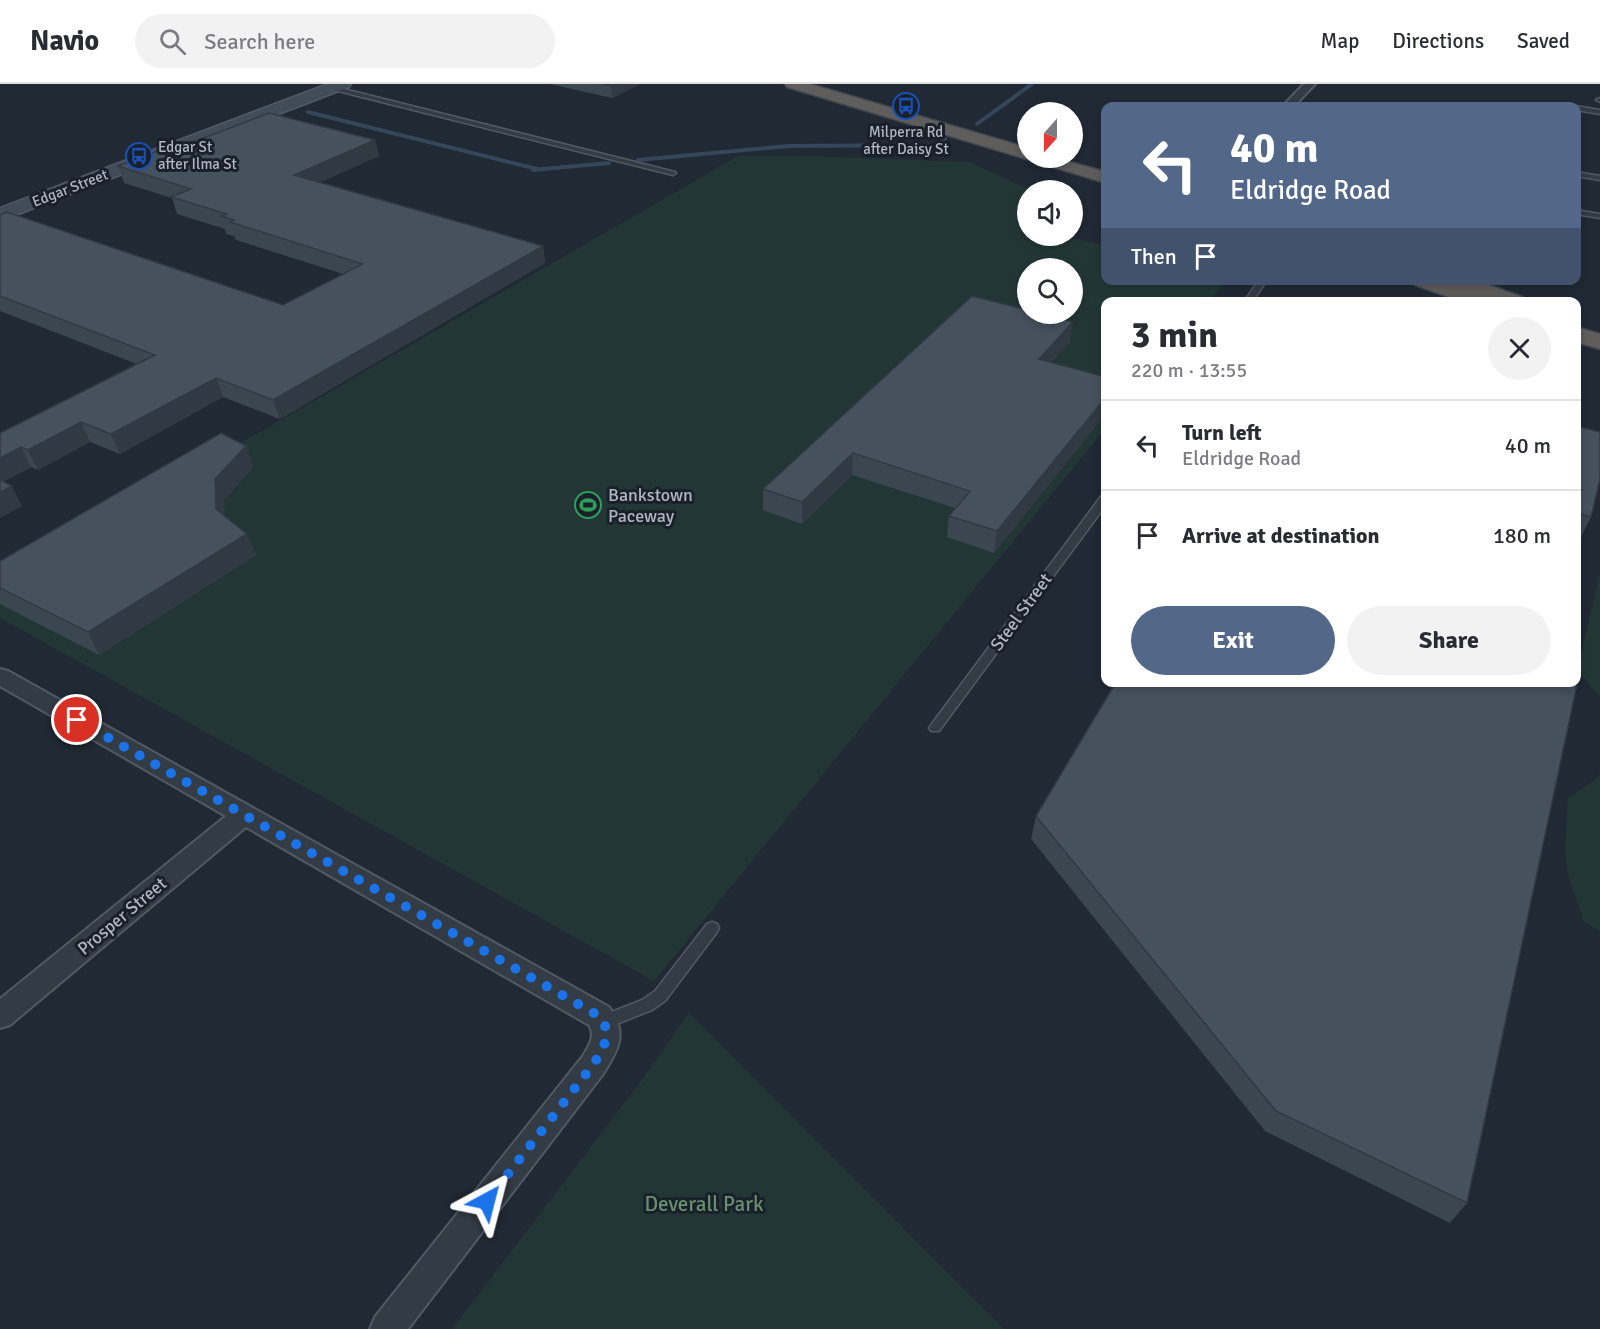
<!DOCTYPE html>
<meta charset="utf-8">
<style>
body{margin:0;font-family:Signika,sans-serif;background:#f2f2f3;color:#2b2b33;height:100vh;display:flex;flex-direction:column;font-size:22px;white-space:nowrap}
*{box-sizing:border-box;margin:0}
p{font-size:20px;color:#7c7c81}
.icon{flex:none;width:33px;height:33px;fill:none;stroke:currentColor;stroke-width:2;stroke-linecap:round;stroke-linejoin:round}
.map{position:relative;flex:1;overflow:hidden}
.side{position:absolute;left:1101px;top:213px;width:480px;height:390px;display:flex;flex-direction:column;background:#fff;border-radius:12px;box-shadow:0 3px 9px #0003}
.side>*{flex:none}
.top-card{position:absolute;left:1101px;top:18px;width:480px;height:183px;border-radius:12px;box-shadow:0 3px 9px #0003;background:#536788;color:#fff;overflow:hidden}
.needle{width:39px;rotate:201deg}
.controls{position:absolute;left:1017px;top:18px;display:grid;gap:12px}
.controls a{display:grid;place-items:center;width:66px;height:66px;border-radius:50%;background:#fff;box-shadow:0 3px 9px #0003;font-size:30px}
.pin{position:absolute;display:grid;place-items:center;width:51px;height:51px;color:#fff;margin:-26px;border:3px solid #fff;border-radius:50%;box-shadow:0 2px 6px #0007}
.me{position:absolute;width:66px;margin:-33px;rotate:38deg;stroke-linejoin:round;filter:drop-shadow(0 0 4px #0008)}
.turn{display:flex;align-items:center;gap:21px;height:126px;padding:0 30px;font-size:27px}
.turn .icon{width:78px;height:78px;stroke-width:2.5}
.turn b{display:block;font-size:42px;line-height:51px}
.then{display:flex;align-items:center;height:57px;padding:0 30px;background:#0003;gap:12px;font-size:22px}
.round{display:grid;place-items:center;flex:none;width:63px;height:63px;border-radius:32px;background:#f2f2f3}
.overview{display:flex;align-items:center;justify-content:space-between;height:102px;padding:0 30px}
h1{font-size:36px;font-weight:800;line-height:45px}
.button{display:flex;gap:12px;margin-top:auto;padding:12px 30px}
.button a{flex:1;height:69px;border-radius:36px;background:#536788;color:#fff;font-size:24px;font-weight:800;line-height:69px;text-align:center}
.button a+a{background:#f2f2f3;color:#2b2b33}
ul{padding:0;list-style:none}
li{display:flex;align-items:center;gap:18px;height:90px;padding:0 30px;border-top:2px solid #e1e1e2}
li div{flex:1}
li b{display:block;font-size:22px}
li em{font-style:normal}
header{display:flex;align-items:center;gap:36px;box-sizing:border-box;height:84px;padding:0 30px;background:#fff;border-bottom:2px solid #e1e1e2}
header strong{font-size:28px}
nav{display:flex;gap:33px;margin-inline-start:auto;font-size:21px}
.search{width:420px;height:54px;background:#f2f2f3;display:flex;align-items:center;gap:15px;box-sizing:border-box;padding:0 21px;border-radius:33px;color:#7c7c81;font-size:22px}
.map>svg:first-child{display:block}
.green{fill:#233636;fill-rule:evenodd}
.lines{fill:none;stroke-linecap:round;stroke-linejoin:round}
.stream{stroke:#35465b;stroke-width:4}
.service-casing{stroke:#515963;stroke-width:3}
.minor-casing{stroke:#515963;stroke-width:4}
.secondary-casing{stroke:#515963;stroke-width:3}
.trunk-casing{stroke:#3e464f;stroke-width:3}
.service{fill:#333b45;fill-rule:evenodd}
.minor{fill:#333b45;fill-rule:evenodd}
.secondary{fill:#424b58;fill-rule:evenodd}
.trunk{fill:#5e5d5b;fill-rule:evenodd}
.wall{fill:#3c4651}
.shaded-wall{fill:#313942}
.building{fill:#46515e;stroke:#313942;stroke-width:1.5}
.route{stroke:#1a73e8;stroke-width:10;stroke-dasharray:0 18}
.labels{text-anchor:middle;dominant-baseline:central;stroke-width:6;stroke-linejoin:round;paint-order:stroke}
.far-poi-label{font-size:15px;fill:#adb6c2;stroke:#192029}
.far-street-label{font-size:15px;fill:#adb6c2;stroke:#192029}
.poi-label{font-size:18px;fill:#adb6c2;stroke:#192029;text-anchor:start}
.street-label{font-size:18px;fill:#adb6c2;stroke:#192029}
.near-park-label{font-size:21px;fill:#67906f;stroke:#192029}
</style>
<header>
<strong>Navio</strong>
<div class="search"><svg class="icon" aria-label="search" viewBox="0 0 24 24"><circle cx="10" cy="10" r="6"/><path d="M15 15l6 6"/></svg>Search here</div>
<nav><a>Map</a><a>Directions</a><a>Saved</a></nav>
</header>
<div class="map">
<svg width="1600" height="1245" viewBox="0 0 1600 1245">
<rect width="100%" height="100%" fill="#202934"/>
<path class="green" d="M738 72H813L970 78 1030 106H1028V152H1063L1105 161 1106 196 1227 197 1209 217 1106 218 1105 345 654 897 0 534V498ZM1028 184H1072V230H1028Z
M1600 488V613L1583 593 1578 583Z
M1600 690V848L1583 836 1567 787 1565 766 1568 714 1594 697Z
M689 929 1004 1245H452L641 997Z"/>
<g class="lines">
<path class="stream" d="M308 28 537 85
M977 40 1032 0
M937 59 945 55
M638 76 789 62 932 61
M533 86 609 79"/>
<defs>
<path id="service" d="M332 2 675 88 676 89 673 91 330 5Z
M1600 14V18L1596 16 1597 15Z
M1575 22H1576L1600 26V30L1576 26V22Z
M1576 88 1600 92V96L1576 92Z
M1576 126 1600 130V134L1576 130Z
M1259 196H1267L1252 218H1244Z
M1106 410V421L939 647H931L929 644 931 641 1102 411Z
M712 838 717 840 719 844 717 848 665 917 652 926 609 943 604 945 599 943 596 938 599 933 642 916 655 907 707 840Z"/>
<path id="minor" d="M1304 0H1315L1294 22H1283Z
M0 585 8 587 609 923C628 949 619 965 603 990L408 1245H370L375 1233 583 972C589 962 596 952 589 941L246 743 10 941 0 944V915L226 732 0 602Z"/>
<path id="secondary" d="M328 0H351L349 3 0 137V124Z"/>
<path id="trunk" d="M785 0H810L1028 64V74H1055L1106 88V99L787 3Z
M1413 196H1475L1522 213 1525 218H1492L1481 214 1479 218H1463L1415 201Z
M1576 243 1600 250V265L1576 258Z"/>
</defs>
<use href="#service" class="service-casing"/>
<use href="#minor" class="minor-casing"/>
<use href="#secondary" class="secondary-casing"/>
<use href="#trunk" class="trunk-casing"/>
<use href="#service" class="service"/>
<use href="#minor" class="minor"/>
<use href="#secondary" class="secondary"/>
<use href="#trunk" class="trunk"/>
</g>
<path class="wall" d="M550 0H640L612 14Z
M375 56 379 72 320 98 543 162 545 179 280 335 223 313 120 370 90 358 38 386 31 383 3 398 22 422 0 434V349L137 280 0 227V131L283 221 343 190 236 156 234 152 226 150 225 145 177 130 172 114 124 99 118 82 178 64Z
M1070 258 1051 278 1106 293V329L994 469 947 453 949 432 955 424 852 391 802 440 763 426V405Z
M1576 342 1591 433 1580 455 1576 454Z
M246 362 253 383 224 416V431L247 450 256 471 99 571 0 520V477Z
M1036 732 1467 1119 1450 1139 1265 1047 1031 755Z"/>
<path class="shaded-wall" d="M615 0H640L612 14 611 2Z
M375 56 379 72 299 108 294 91Z
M543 162 545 179 280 335 273 316Z
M1073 238 1070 258 1036 295 1039 275Z
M216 294 223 313 120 370 111 350Z
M1106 313V329L994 469 997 447Z
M81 338 90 358 38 386 28 366Z
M246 362 253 383 224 416 225 446 216 425 215 395Z
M21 363 31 383 0 399V374Z
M853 369 852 391 802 440V418Z
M12 402 22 422 0 434V408Z
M247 450 256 471 99 571 88 548Z"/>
<path class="building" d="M602 0H615L611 2Z
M269 29 375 56 294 91 543 162 273 316 216 294 111 350 81 338 28 366 21 363 0 374V349L155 271 0 212V131L7 128 283 221 363 180 230 138 234 136 221 132 227 130 171 113 191 105 118 82 171 62 178 64Z
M972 212 1028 226V230H1041L1073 238 1039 275 1106 293V313L997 447 949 432 970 407 853 369 802 418 763 405Z
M1576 342 1600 348V395L1591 433 1576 429Z
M221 349 246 362 215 395 216 425 247 450 88 548 0 504V477Z
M0 396 12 402 0 408Z
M1576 575 1582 577 1467 1119 1276 1027 1036 732 1116 598H1576Z"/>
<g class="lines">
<path class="route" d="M77 636 599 932C614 949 603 965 593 981L487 1117"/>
</g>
<defs>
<symbol id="bus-ring" viewBox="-11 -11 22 22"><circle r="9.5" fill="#192029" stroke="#1a4fb4" stroke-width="1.5"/><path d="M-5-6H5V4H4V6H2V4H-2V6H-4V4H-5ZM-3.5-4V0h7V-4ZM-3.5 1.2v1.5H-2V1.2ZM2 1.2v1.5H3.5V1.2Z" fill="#1a4fb4"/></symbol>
<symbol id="stadium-ring" viewBox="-11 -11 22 22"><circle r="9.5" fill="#192029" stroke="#2e9e5b" stroke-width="1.5"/><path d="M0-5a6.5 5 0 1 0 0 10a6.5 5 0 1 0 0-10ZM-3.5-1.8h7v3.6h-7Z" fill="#2e9e5b"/></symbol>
</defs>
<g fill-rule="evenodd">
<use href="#bus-ring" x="891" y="7" width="30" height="30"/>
<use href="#bus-ring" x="124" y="57" width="30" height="30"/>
<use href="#stadium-ring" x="573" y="406" width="30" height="30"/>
</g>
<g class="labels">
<g class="far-poi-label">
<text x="906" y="48">Milperra Rd<tspan x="906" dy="17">after Daisy St</tspan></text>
<text x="158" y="63" text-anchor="start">Edgar St<tspan x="158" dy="17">after Ilma St</tspan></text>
</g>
<g class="far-street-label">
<text transform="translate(70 104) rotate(-21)">Edgar Street</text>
</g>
<g class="poi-label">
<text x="608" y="411">Bankstown<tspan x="608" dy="21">Paceway</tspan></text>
</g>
<g class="street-label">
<text transform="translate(1021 528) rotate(-54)">Steel Street</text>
<text transform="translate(122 832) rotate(-40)">Prosper Street</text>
</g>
<g class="near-park-label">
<text x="704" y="1120">Deverall Park</text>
</g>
</g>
</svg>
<div class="controls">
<a><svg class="needle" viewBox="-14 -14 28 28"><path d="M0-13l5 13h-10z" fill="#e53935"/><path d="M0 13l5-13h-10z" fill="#7c7c81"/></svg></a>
<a><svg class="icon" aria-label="sound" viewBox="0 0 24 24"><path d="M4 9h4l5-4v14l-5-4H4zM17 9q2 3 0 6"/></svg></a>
<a><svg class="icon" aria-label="search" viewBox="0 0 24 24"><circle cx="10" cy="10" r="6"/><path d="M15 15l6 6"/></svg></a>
</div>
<div class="pin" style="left:77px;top:636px;background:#d93025"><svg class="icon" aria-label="arrive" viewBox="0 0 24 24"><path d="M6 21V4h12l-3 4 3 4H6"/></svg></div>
<svg class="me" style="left:487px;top:1117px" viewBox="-20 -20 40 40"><path d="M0-17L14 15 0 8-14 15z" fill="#1a73e8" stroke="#fff" stroke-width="4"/></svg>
<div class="top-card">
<div class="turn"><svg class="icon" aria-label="left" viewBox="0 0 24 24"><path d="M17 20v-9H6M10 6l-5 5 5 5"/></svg><div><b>40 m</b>Eldridge Road</div></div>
<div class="then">Then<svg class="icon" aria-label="arrive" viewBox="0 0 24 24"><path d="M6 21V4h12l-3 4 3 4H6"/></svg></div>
</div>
<section class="side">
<div class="overview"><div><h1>3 min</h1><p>220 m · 13:55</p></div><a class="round"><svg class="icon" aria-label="close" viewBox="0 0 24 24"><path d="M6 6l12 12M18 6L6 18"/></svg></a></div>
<ul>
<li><svg class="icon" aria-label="left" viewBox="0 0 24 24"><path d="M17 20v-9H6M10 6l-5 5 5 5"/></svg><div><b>Turn left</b><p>Eldridge Road</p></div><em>40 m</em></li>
<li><svg class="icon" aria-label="arrive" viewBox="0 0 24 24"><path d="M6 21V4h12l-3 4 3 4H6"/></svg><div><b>Arrive at destination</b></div><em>180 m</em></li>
</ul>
<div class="button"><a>Exit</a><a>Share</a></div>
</section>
</div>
